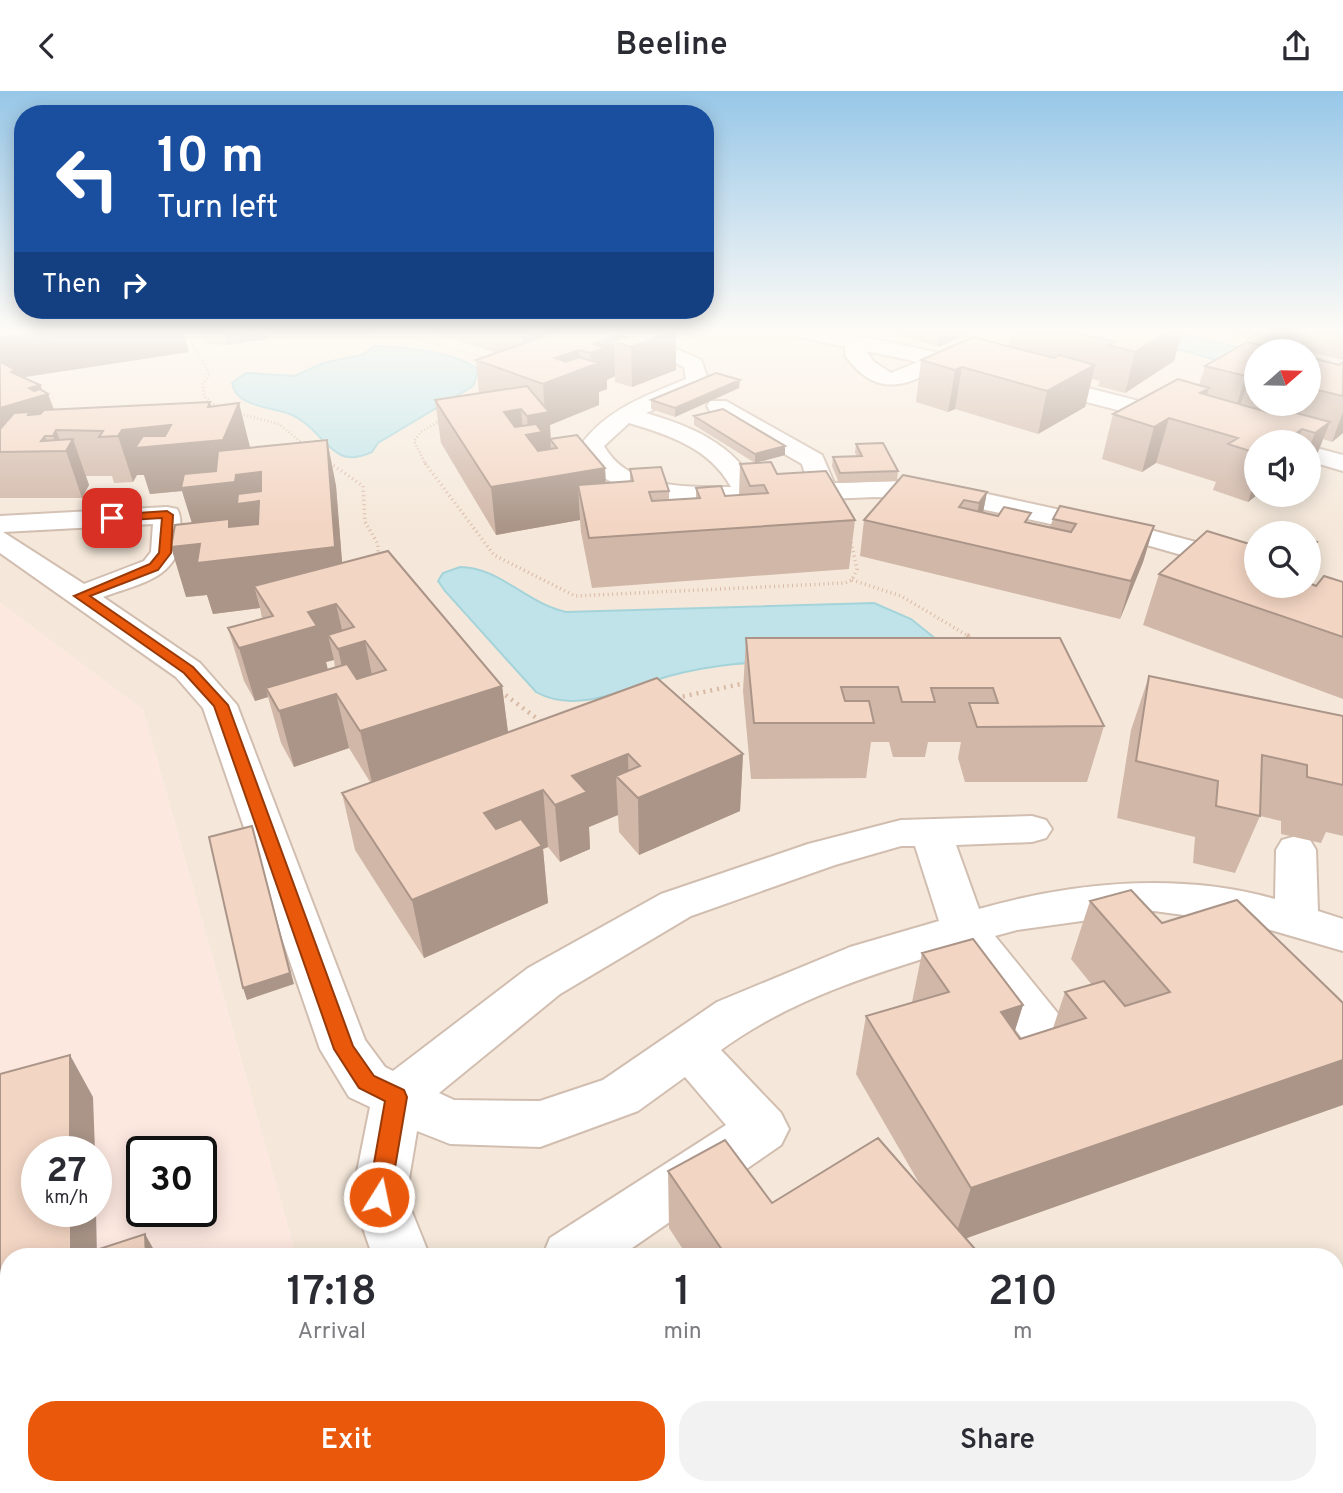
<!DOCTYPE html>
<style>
body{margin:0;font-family:Overpass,sans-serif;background:#f2f2f3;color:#2b2b33;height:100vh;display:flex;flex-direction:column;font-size:26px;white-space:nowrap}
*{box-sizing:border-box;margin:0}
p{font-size:23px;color:#7c7c81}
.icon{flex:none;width:38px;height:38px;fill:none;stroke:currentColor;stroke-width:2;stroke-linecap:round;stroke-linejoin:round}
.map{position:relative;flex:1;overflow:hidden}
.drawer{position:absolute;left:0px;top:1157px;width:1344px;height:247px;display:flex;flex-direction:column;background:#fff;border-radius:28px 28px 0 0;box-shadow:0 4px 18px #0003}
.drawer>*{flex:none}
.hud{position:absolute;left:14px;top:14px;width:700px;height:214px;border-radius:28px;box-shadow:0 4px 18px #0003;background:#1a4fa0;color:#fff;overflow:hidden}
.needle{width:46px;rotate:70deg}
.tools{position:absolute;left:1244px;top:248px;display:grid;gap:14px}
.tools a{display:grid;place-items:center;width:77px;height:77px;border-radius:50%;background:#fff;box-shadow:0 4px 18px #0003;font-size:35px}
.speed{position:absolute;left:21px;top:1045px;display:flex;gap:14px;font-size:35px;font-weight:700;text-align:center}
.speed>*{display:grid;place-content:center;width:91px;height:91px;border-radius:50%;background:#fff;box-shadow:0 4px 18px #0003;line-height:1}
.speed small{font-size:18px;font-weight:400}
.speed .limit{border:4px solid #111;border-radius:10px;background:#fff;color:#111}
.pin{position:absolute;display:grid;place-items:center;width:60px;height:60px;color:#fff;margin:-30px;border-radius:14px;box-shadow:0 4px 10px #0006}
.me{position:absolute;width:77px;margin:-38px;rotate:10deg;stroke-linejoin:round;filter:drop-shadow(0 0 5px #0008)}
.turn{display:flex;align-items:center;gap:24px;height:147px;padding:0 28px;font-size:32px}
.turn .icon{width:91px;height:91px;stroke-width:2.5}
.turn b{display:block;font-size:49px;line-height:60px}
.then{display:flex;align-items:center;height:66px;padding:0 28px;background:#0003;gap:14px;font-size:26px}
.eta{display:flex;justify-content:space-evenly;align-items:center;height:119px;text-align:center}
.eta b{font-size:42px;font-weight:600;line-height:49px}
.cta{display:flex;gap:14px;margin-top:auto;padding:14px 28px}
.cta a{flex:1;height:80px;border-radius:28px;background:#ea580c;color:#fff;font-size:28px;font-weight:600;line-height:80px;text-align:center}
.cta a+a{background:#f2f2f3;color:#2b2b33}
header{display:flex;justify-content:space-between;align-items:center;height:91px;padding:0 28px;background:#fff;font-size:32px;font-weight:600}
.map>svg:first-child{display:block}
.residential{fill:#f5e8da;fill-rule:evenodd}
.commercial{fill:#fde8e0;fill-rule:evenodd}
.water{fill:#bfe3e8;stroke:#a5d3da;stroke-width:2}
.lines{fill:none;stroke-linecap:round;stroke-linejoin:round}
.minor-casing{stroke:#d1beb0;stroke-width:4}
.path-far2{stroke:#d9b8a5;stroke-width:2.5;stroke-dasharray:1 2.5;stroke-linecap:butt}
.path-far1{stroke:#d9b8a5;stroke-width:3.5;stroke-dasharray:1 3.5;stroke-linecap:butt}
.path{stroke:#d9b8a5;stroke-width:4.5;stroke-dasharray:2 5;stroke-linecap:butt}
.minor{fill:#fff;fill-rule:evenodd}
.wall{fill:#d1b7a8;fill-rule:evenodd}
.shaded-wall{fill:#aa9588}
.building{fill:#f3d5c3;stroke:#aa9588;stroke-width:2}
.route{fill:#ea580c;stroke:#983908;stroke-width:2}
</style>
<header><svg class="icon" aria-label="back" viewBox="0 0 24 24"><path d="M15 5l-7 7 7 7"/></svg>Beeline<svg class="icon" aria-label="share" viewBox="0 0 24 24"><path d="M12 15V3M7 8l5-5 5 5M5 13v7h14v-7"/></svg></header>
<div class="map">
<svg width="1343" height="1402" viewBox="0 0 1343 1402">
<rect width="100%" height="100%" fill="#fdf6ec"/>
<path class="residential" d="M0 238H1343V1402H362L360 1395H1335V1166L296 1165 143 619 0 512ZM1256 261H1309V313H1256ZM1256 352H1309V404H1256ZM1256 443H1309V495H1256Z"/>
<path class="commercial" d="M0 512 143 619 296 1165 9 1166V1395H360L362 1402H0ZM37 1060H96V1120H37ZM142 1060H201V1120H142Z"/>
<path class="water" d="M1166 238 1256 261 1251 281 1190 261 1117 246Z
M375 255C403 256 457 261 479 279L473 295 378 352 372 361C363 365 351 369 341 364 321 353 314 333 290 323 271 316 236 316 232 292L246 282 295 285 323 272 362 264Z
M460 476C499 476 526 512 566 521L874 512 911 528 941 552C902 558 863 566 824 568 768 571 725 570 669 585 627 597 577 624 536 601L445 500 438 490 443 482Z"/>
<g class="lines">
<defs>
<path id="minor" d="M604 238H632L701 269 709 291 706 296 646 322C693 336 731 352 757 395L808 393 802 373 710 320 707 315 710 310H726L822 364 834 392 904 390 951 395 1143 437 1256 467V485L1143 453 935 408 875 406 732 412 663 408 629 400 606 388 589 371 580 355C606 318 646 305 686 288L684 276ZM629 332C669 344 710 357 731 396 688 396 629 399 604 355Z
M779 238C847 238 913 257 979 271L990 277 979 283 940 275C903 299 873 304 845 264V256L782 242ZM866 260 918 271 891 282 874 271Z
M1037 284 1284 347 1287 352H1256V355L1029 296 1026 291Z
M1309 355 1343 364V380L1309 370Z
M167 416 177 418C182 426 180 435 180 445 179 488 137 493 103 506L200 572 237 614 365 949 385 976 393 980 528 877 661 803 808 753 901 729 1032 725 1046 729 1052 738 1046 747 1032 751 956 754 979 818C1073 791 1179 781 1275 808L1276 759 1282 749 1296 745 1310 749 1316 759 1318 820 1343 828V860L1250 833 1154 820 1017 839 995 845 1064 930 1071 944 1064 958 1047 964 1030 958 955 858C875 882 789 909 721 959L781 1022 789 1038 781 1054 619 1166H542L550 1147 726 1034 685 986 638 1020 540 1056 450 1053 417 1040 406 1106 430 1166H373L352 1106 370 1016 349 1006 320 958 203 617 176 586 0 462V425ZM153 433 151 461 144 470 84 493 3 441ZM901 755H915L939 830 850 856 717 911 603 989 540 1010 454 1009 439 1002 560 903 691 825 835 774Z"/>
</defs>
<use href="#minor" class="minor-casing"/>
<path class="path-far2" d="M186 242 210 284 203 292 204 305 218 317
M384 247 416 248 489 268
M237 322 279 333 306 355
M327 370 333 374
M426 374 414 350 421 341 442 328"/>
<path class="path-far1" d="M330 372 363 395 365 431 378 453V466
M425 372 494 464 575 505 845 492 852 489 857 478 851 451
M852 489 901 505 970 546"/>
<path class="path" d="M967 544 977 550
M500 600 543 632
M676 607 750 591"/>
<use href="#minor" class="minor"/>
</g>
<path class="wall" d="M0 238 189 261 22 286 40 294 42 299 48 303 54 318 211 315 239 312 249 357 327 349 336 395 342 472 502 595 508 641 743 663 740 720 639 764 619 741 618 724 589 736 590 758 560 771 548 756 543 758 548 812 424 867 355 759 342 702 370 691 349 657 294 676 281 652 268 606 255 610 244 590 228 537 262 527 260 517 213 523 207 504 186 506 192 432 182 400 150 403 144 384H137L133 391 114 392 112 385H86L89 394 82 407H0ZM334 569 335 577 328 579 326 571Z
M199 238H388V242L269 248 227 254 207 253 200 244Z
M421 238 676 239V279L632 296 615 291V285L607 289V298L599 301V314L550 334 551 348 605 377 606 392 630 390V378L669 400V409L696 407V397L725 405 739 404 740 373 777 383 855 429 849 478 592 497 581 441 580 429 496 444 441 352 435 309 479 302 476 269 496 262Z
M878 238H980L938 256Z
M1011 238H1183L1174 270 1125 302 1098 295 1100 290 1092 288 1085 316 1038 343 955 318 948 321 916 311 921 269 1008 255Z
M1215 238H1266L1249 248Z
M1305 238H1343V269L1298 258Z
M1256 261V313H1309V266L1339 274 1343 271V342L1332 351 1323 348 1312 376 1309 379V352H1256L1257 404 1248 411 1213 399 1216 391 1156 372 1142 381 1102 368 1113 323 1199 294 1205 275Z
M739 297 675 326 651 318V309Z
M694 325 785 364 755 372 694 334Z
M856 353 898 380 897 390 839 392 832 375 833 366 857 365 855 362Z
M987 401 983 421 1050 436 1053 428 1154 435 1143 471 1120 528 860 465 864 429Z
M1159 483 1256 495H1316L1343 491V608L1143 534Z
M746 547H1060L1104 635 1087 691H965L958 667 961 651H928L925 666H893L889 651H871L866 687 751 688 743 600Z
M1149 585 1343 625V745L1326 741 1321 752 1281 743V730L1260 725 1235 782 1193 772 1195 746 1117 727 1131 639Z
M1090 810 1162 832 1343 912 966 1148 982 1166H688L669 1137 668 1080 772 1112 922 1097 856 983 866 925 912 911 922 862 1023 914 1014 941 1020 948 1053 937 1065 901 1092 894 1071 868Z"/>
<path class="shaded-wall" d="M61 238H183L189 261 19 287 29 297 40 294 44 304 48 303 61 340 56 339 64 360H59L53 345H45L50 360 0 361V247Z
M223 238H266L269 248 227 254Z
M522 238H586L525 271Z
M941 238H980L938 256Z
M1172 238H1183L1174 270 1125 302 1135 261Z
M1252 238H1266L1249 248Z
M676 239V279L632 296 631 256Z
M618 244V252L614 250 615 285 607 289V298L599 301V314L550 334 551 366 546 387 526 344 528 343 527 325 545 322 543 293 555 267 579 259 580 279 591 275 590 262 593 253Z
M1095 274 1085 316 1038 343 1047 300Z
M962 276 955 318 948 321 955 279Z
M1251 282 1237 324 1232 328 1246 285Z
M740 289 739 297 675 326V317Z
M1209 297 1198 335 1200 302Z
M210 311 220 349H223L239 312 250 356 239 383 261 381 273 428 264 429 271 459 250 461 244 439 233 440 240 467 335 456 327 349 336 395 345 507 267 516 254 495 260 517 213 523 207 504 186 506 171 456 200 453 206 471 237 468 230 441 196 445 182 400 150 403 144 384H137L133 391 118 345 122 339 171 334 176 353 217 350 208 316Z
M521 318 525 362 504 321Z
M1343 321V342L1332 351Z
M1169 327 1156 372 1142 381 1154 336Z
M1330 331 1312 376 1309 379V357L1315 342Z
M1302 338 1297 352H1282Z
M73 348 89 394 82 407 66 360Z
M785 355V364L755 372V363Z
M605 377 607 424 578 394 580 429 496 444 491 396Z
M1256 386 1257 404 1248 411Z
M987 401 980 437 973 448 979 412Z
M1154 435 1143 471 1120 528 1131 490Z
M1317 451 1309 470V459Z
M336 513 346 556 365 550 376 604 350 612 338 558 328 544 334 569 326 571 330 588 266 597 268 606 255 610 239 557 308 521Z
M502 595 509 649 373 696 360 640Z
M336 603 349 657 294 676 279 620Z
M628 663 629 698 616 685 618 724 589 736 590 758 560 771 555 714 572 685Z
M743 663 740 720 639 764 638 707Z
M543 699 548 756 543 758 548 812 424 867 412 809 484 722Z
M252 735 294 893 247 909 243 897Z
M1023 914 1005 972 1001 921Z
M70 964 93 1006 95 1060H70Z
M1343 969V1014L953 1152 971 1097Z
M71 1120H96L97 1166H71Z
M145 1143 158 1166H146Z
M51 1395H157L141 1402H46V1397Z
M874 1395H918L909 1402H865Z"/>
<path class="building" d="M0 238H61L0 247Z
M565 238H675L676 239 631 256 614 250 626 246 618 244 593 253 606 257 590 262 579 259 555 267 566 271 579 266 598 272 543 293 476 269Z
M1062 238H1172L1135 261 1108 254 1115 251Z
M973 246 1054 267 1059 264 1095 274 1047 300 962 276 955 279 921 269Z
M1247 251 1287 261H1256V283L1251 282 1246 285 1205 275Z
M1309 266 1339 274 1343 271V305L1309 297Z
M0 271 16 279 11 281 40 294 29 297 34 300 40 298 48 303 0 317Z
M716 282 740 289 675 317 651 309Z
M1178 288 1209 297 1200 302 1267 321 1274 316 1330 331 1315 342 1302 338 1282 352H1256V362L1228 353 1238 347 1169 327 1154 336 1113 323Z
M527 295 549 321 527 325 521 318 504 321 515 336 536 333 542 341 526 344 538 360 557 357 550 348 577 344 605 377 491 396 435 309Z
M210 311 208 316 239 312 223 349 135 357 143 345H165L171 334 122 339 118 345 99 346 103 340 56 339 53 345H45L41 350 73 348 66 360 0 361V338L14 322 30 321 28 324 40 323 44 319Z
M723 318 785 355 755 363 694 325Z
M327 349 335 456 197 472 200 453 171 456 175 434 229 428V436L258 433 259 410 237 413 238 403 261 400V381L236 384 235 391 181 397 184 383 216 380 218 360Z
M883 352 898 380 840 382 833 366 862 365 856 353Z
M771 371 777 383 826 380 855 429 589 447 578 394 633 390 630 378 661 376 669 400 649 401 652 410 700 407 696 397 721 395 725 405 768 402 764 394 750 395 740 373Z
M903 384 987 401 979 412 964 409 959 416 998 425 1004 416 1031 422 1025 431 1071 441 1076 433 1053 428 1060 415 1154 435 1131 490 864 429Z
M1207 440 1256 455V495H1309V492L1316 495 1324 485 1343 491V546L1159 483Z
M1309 449 1317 451 1309 459Z
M388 460 502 595 360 640 336 603 279 620 266 597 347 573 357 588 386 579 365 550 338 558 328 544 354 536 336 513 308 521 317 535 239 557 228 537 273 525 254 495Z
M746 547H1060L1104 635 977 636 969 612H998L993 597H931L935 611H902L898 596H841L845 610H869L874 632H754Z
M1149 585 1343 625V694L1307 686V674L1262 664 1260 725 1216 715 1218 690 1136 670Z
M657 587 743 663 638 707 616 685 640 675 628 663 572 685 587 701 555 714 543 699 484 722 496 738 521 728 542 755 412 809 342 702Z
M252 735 290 882 243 897 209 746Z
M1131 799 1162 832 1237 809 1343 912V969L971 1097 866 925 949 901 922 862 973 848 1023 914 1001 921 1020 948 1086 927 1065 901 1104 890 1125 915 1170 901 1090 810Z
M70 964V1060H37V1120H71V1166H9V1395H51L46 1397V1402H0V983Z
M878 1047 982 1166H798L795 1162 789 1166H727L668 1080 725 1049 772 1112Z
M145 1143 146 1166H75Z
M413 1395H874L865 1402H416Z"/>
<linearGradient id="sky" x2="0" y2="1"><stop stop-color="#97c7e8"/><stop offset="0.55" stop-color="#fefbf6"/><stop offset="1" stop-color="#fefbf6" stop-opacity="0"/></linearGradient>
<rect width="1343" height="435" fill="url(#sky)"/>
<path class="route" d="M167 420 173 424 171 462 158 479 90 505 193 576 228 614 353 955 374 985 404 999 407 1006 390 1106 387 1114 379 1117 371 1114 368 1106 385 1010 359 997 334 958 214 615 184 582 74 505 150 473 159 462 162 427 112 430 106 427 108 424Z"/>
</svg>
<div class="tools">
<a><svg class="needle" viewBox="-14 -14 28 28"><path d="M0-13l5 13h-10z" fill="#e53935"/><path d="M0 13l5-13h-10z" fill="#7c7c81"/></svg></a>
<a><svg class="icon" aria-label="sound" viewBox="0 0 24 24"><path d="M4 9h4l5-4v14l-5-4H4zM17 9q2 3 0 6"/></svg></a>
<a><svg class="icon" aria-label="search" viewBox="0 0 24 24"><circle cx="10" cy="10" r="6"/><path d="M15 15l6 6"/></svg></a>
</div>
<div class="speed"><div>27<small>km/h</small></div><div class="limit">30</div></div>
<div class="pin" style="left:112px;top:427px;background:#d93025"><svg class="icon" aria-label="arrive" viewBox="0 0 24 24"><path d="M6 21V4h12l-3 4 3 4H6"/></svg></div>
<svg class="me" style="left:379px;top:1106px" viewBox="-20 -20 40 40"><circle r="17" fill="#ea580c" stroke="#fff" stroke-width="3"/><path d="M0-11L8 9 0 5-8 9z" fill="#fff"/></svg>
<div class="hud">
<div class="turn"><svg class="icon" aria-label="left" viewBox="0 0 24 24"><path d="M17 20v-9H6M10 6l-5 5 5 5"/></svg><div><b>10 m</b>Turn left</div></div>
<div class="then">Then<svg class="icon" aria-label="right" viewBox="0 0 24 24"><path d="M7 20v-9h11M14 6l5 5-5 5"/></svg></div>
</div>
<section class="drawer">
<div class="eta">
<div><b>17:18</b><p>Arrival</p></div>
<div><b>1</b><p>min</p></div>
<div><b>210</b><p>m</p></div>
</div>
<div class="cta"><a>Exit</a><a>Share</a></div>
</section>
</div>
